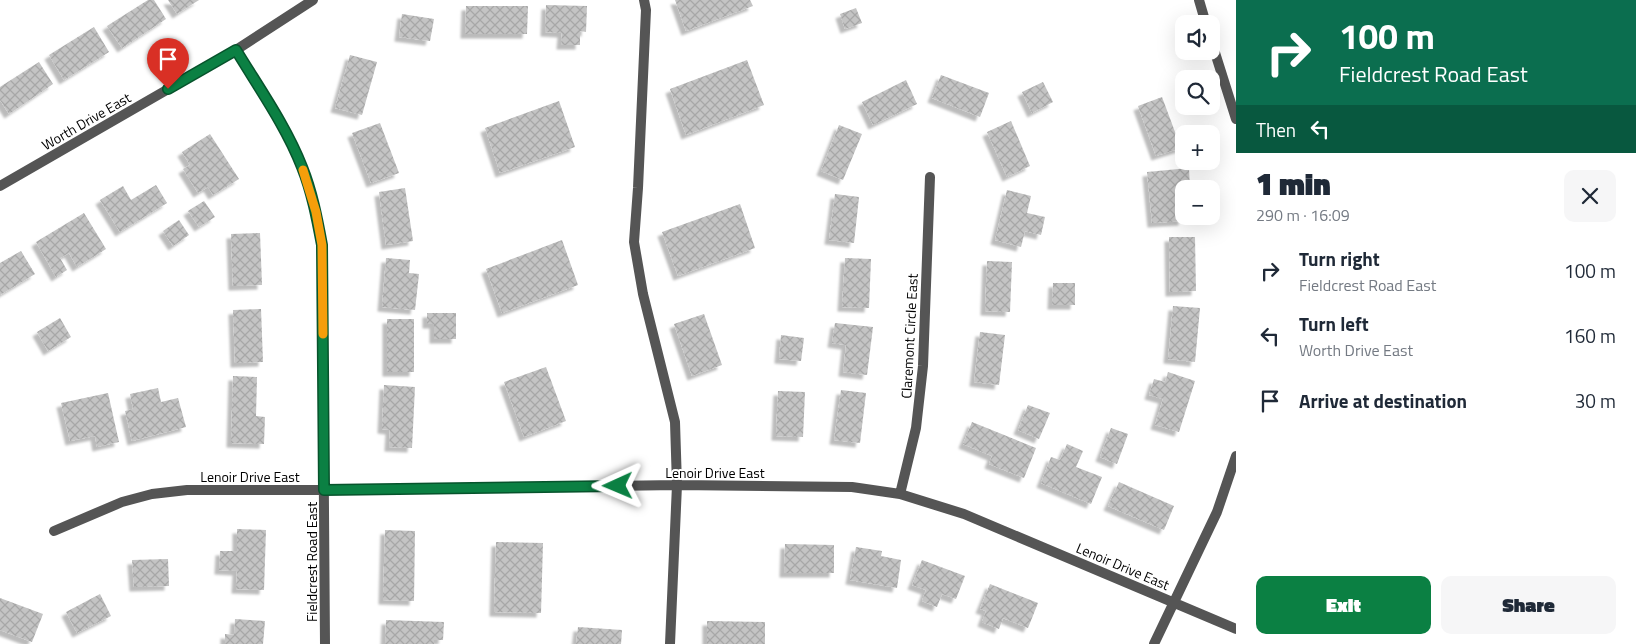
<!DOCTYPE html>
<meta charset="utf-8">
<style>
body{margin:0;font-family:"Titillium Web",sans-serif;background:#f6f6f7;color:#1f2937;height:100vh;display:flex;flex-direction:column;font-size:19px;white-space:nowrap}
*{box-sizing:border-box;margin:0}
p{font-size:16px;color:#747a83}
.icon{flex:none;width:28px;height:28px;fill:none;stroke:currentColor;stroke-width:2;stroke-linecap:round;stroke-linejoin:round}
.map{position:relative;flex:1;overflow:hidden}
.drawer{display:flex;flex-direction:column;background:#fff;width:400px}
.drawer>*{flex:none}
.top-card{background:#0b6e4f;color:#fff;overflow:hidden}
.buttons{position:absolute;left:1175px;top:15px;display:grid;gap:10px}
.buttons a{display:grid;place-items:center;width:45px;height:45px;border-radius:10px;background:#fff;box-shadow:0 5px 20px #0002;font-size:25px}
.pin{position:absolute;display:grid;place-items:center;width:42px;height:42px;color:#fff;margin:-51px -21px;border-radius:50% 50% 50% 0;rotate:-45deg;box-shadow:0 0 5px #0007}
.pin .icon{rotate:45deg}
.me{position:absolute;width:55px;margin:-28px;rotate:269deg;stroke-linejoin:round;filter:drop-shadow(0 0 4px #0008)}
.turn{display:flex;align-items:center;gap:18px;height:105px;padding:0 20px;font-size:22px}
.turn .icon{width:65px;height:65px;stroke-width:2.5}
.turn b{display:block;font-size:35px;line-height:42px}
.then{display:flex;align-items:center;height:48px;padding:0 20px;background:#0003;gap:10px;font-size:19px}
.round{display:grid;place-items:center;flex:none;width:52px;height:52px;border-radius:10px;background:#f6f6f7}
.headline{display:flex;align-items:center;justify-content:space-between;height:85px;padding:0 20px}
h1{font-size:30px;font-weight:800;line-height:38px}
.button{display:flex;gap:10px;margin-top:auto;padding:10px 20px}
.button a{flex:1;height:58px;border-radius:10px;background:#0b8043;color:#fff;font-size:20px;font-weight:800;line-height:58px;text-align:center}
.button a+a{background:#f6f6f7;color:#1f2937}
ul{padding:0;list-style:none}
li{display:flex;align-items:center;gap:15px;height:65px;padding:0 20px}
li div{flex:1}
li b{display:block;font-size:19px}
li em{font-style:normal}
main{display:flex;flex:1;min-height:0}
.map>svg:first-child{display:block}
.building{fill:url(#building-cross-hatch);filter:url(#shadow)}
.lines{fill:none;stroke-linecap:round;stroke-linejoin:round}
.street{stroke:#555;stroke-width:10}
.route-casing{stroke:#07532c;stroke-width:12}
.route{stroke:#0b8043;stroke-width:9}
.slow{stroke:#f59e0b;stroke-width:9}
.labels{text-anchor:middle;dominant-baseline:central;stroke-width:4;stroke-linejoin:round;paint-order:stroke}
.street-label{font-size:14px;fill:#000;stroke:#fff}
</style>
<main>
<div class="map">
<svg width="1236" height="644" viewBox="0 0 1236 644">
<defs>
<pattern id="building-cross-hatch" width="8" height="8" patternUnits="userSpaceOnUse" patternTransform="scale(1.25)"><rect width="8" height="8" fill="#c4c4c4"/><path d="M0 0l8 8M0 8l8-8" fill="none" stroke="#a7a7a7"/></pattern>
<filter id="shadow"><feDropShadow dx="-4.5" dy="4.5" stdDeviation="1" flood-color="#0004"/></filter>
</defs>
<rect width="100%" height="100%" fill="#fff"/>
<path class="building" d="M148 0H154L166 19 122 48 107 26Z
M168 0H199L177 14Z
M675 0H750L753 6 686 31Z
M546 5 587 6 586 32 580 31V45H561L562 33 545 32Z
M466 6H528L527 34H465Z
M856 8 862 23 845 29 840 14Z
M402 14 434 19 430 41 399 37Z
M94 27 109 52 64 80 49 55Z
M350 55 377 62 362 115 335 108Z
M747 60 764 105 686 135 670 89Z
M39 62 53 84 9 114 0 100V87Z
M941 75 989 93 980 117 932 98Z
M906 80 917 104 873 125 862 102Z
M1043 82 1053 102 1032 113 1022 92Z
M1162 97 1181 148 1156 156 1138 106Z
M559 101 575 147 500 173 485 128Z
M1011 121 1030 166 1007 177 987 132Z
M380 123 399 173 371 183 352 133Z
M839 125 862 134 843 180 821 171Z
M210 134 239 179 213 195 208 187 198 193 183 169 190 165 182 152Z
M1189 168 1190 189H1184V194H1181L1183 221 1152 223 1147 172Z
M156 185 167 203 120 232 100 200 123 186 131 200Z
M405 188 413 241 386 245 379 192Z
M1007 190 1031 196 1027 213 1045 217 1041 235 1025 231 1021 247 995 240Z
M835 194 859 197 854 243 829 240Z
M204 201 215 217 199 227 188 211Z
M740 204 755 248 678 276 662 232Z
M84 213 106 249 77 267 69 253 60 258 67 270 56 277 36 242Z
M179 220 189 235 173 246 163 231Z
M260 233 262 285 233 286 231 234Z
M1169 237H1195L1196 291 1170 292Z
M562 240 578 285 502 313 486 269Z
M21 251 35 274 0 295V263Z
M386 258 410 260 409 273 419 274 415 310 382 307Z
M845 258 871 259 869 308 842 307Z
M987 261 1012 262 1010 312 985 311Z
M1053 283H1075V305H1052Z
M1173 306 1200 308 1195 362 1168 359Z
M261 309 263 362 235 363 233 310Z
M427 313H456V339H434V324H427Z
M704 314 722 365 692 376 674 324Z
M60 318 71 337 48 351 37 332Z
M387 319H414V372H387Z
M835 323 873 327 867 375 843 372 846 345 832 343Z
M980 332 1005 335 999 385 974 382Z
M781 335 804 338 801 361 779 359Z
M546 367 566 421 524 437 504 382Z
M1168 372 1195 381 1179 432 1155 425 1163 399 1149 395 1154 379 1165 382Z
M233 376 257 377 256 416 265 417 264 444 231 443Z
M384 385 415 387 412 448 389 447 390 430 382 429Z
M158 388 161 402 178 398 186 427 132 441 125 411 133 409 130 394Z
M841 390 866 393 860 443 834 440Z
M778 391 805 392 803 437 776 436Z
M108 393 119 442 97 447 95 436 70 441 61 403Z
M1028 405 1050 413 1039 439 1018 430Z
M972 422 1036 448 1024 478 989 464 992 456 963 444Z
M1111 428 1128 434 1117 464 1100 457Z
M1067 444 1083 451 1076 467 1102 477 1091 504 1041 483 1051 457 1060 460Z
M1119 482 1174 506 1164 530 1108 506Z
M237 529 266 530 264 590 236 589 237 571 219 570 220 551H237Z
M385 530 415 531 414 601 383 600Z
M496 542 543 543 541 613 494 612Z
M785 544 834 545V573H784Z
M856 547 882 551 881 556 901 560 897 588 850 580Z
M168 559 169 586 134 587 132 560Z
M922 560 965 576 956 599 942 594 937 607 922 601 926 590 912 585Z
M990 584 1038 603 1028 628 1003 618 999 629 982 622 986 611 980 609Z
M100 594 111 616 77 633 66 612Z
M0 598 43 614 32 642 0 630Z
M235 619 265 621 263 644H225V634L234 635Z
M386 620 444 622 443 640H434V644H385Z
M707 621 765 622V644H707Z
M578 627 622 630 621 644H576Z"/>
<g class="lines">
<path class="street" d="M644 0 646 10 638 188 634 242 643 294 675 422 677 485 670 644
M1199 0 1206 24
M1211 40 1236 119
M236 50C259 88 286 126 302 167 312 192 317 218 322 245L325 644
M0 186 236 50 313 0
M900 494 916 428 923 366 930 177
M54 531 122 502 152 494 187 490H324L677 485 852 487 900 494 964 514 1236 629
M1154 644 1217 512 1236 456"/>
</g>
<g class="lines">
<defs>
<path id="route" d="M168 89 236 50C259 88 286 126 302 167 312 192 317 218 322 245L324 490 618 486"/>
</defs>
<use href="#route" class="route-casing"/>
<use href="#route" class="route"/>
<path class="slow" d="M303 170 316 212 322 245 323 334"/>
</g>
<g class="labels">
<g class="street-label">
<text transform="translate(86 121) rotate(-30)">Worth Drive East</text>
<text transform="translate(909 336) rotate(-87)">Claremont Circle East</text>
<text x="715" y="472">Lenoir Drive East</text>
<text x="250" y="476">Lenoir Drive East</text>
<text transform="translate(311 562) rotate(-90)">Fieldcrest Road East</text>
<text transform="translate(1123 566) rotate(23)">Lenoir Drive East</text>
</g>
</g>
</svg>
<div class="buttons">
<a><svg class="icon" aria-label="sound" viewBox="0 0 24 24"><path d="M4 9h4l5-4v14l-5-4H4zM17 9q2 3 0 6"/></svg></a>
<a><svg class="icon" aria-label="search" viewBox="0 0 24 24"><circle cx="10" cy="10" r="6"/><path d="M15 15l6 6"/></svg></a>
<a>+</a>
<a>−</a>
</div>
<div class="pin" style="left:168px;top:89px;background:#d93025"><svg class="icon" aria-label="arrive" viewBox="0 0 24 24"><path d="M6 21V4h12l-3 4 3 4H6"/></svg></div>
<svg class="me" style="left:618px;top:486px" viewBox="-20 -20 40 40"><path d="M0-17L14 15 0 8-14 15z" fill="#0b8043" stroke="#fff" stroke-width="4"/></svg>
</div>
<section class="drawer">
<div class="top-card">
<div class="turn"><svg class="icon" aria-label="right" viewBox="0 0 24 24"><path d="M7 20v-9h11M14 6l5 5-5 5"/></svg><div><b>100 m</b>Fieldcrest Road East</div></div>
<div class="then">Then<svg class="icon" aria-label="left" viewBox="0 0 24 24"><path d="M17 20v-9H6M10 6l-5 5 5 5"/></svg></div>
</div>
<div class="headline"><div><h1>1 min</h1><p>290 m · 16:09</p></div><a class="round"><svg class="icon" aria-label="close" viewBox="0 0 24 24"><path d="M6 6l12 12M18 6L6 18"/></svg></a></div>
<ul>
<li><svg class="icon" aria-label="right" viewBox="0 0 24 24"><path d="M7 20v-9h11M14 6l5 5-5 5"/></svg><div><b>Turn right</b><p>Fieldcrest Road East</p></div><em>100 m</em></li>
<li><svg class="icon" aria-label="left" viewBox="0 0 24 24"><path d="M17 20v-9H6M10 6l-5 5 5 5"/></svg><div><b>Turn left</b><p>Worth Drive East</p></div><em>160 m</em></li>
<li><svg class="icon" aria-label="arrive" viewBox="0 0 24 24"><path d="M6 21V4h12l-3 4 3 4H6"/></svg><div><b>Arrive at destination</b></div><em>30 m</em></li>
</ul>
<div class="button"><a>Exit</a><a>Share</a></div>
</section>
</main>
